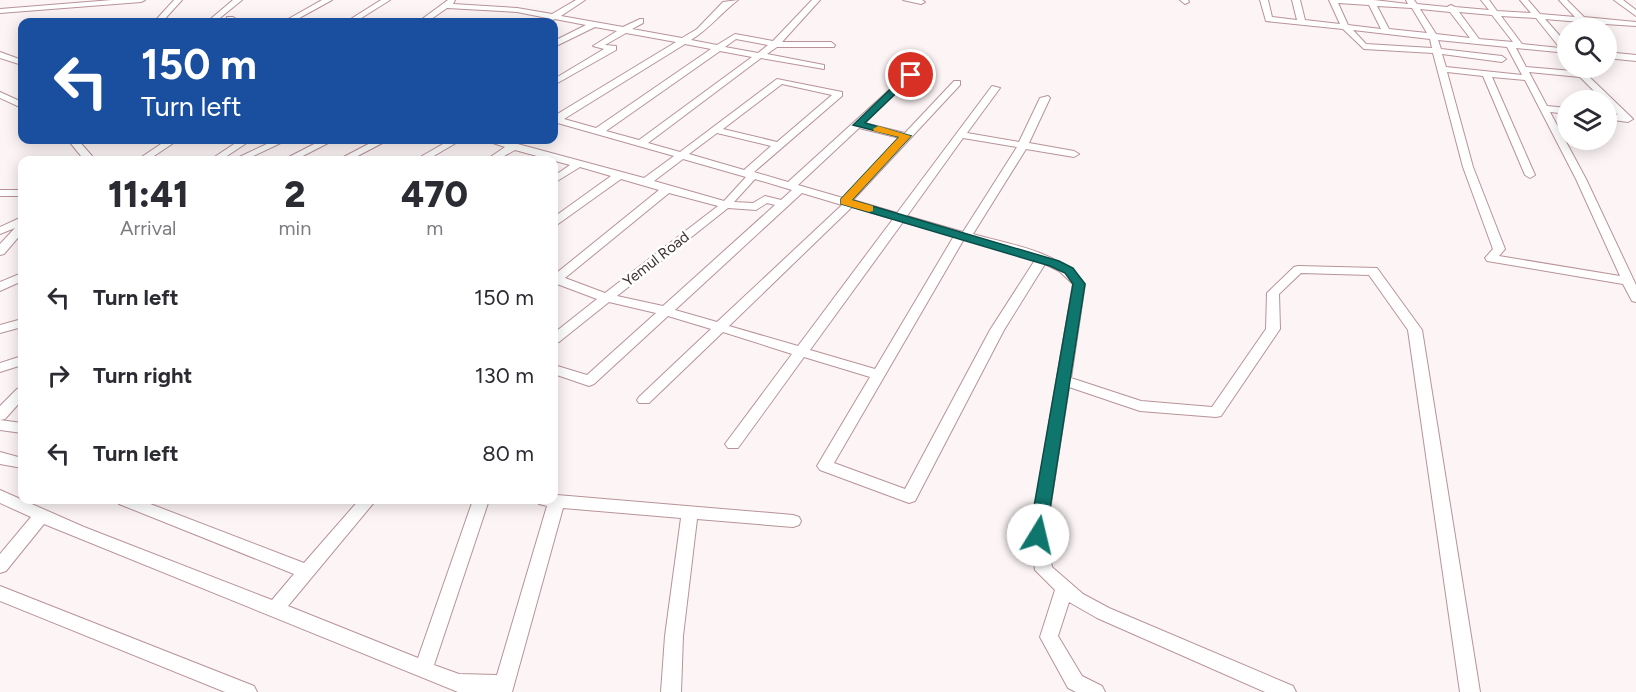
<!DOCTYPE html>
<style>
body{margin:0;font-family:Figtree,sans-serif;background:#f2f2f3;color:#2b2b33;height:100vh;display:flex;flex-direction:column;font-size:22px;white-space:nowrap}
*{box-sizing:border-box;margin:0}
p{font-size:20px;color:#7c7c81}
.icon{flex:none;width:33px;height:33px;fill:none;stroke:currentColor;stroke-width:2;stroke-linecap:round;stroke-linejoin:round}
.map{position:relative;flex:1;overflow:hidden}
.panel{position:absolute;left:18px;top:156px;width:540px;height:348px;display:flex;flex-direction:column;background:#fff;border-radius:12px;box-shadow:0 3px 15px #0003}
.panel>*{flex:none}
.hud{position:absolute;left:18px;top:18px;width:540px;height:126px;border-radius:12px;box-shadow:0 3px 15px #0003;background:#1a4fa0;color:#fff;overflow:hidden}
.buttons{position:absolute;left:1557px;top:18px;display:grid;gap:12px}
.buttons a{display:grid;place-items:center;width:60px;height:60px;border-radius:50%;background:#fff;box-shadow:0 3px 15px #0003;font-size:30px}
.pin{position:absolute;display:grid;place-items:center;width:51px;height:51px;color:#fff;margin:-26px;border:3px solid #fff;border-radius:50%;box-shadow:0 2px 6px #0007}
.me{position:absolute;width:66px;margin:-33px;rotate:9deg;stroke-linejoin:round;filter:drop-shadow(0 0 4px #0008)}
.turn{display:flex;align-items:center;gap:21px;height:126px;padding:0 24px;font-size:27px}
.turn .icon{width:78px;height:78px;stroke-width:2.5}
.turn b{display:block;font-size:42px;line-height:51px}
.eta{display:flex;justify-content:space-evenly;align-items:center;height:102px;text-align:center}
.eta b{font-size:36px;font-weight:800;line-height:42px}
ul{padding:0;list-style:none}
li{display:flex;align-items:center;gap:18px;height:78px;padding:0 24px}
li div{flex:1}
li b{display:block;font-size:22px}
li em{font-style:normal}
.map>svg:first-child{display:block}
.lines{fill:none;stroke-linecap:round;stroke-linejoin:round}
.minor-casing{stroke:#b89399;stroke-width:2}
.minor{fill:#fff;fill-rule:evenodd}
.route{fill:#0f766e;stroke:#0a4d48;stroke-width:1.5}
.slow{fill:#f59e0b}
.labels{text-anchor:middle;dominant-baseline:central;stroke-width:5;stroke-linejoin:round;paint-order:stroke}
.street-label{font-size:15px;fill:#403133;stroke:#fff}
</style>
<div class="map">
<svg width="1636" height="692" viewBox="0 0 1636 692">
<rect width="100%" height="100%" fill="#fcf4f5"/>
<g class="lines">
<defs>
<path id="minor" d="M112 0H145L141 2 0 13V9Z
M174 0H182L162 22H154Z
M233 0H242L215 22H207Z
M322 0H332L292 22H283Z
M381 0H390L355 22H346Z
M448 0H455L453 4 517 8 552 14 576 0H585L561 16 623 27 640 19H643V23L632 29 682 38 697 29 723 2 738 0C722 12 709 29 691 40L717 45 735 34 773 41 812 0H820L782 42H831L835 45 834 47H777L767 54 824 65V69L761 58 648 143 680 152 777 79 842 92V96L754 172 788 182 908 73 915 75 864 123 905 133 954 81H960V85L853 200 897 213 992 86 1000 88 967 133 1019 142 1040 98 1048 96 1050 98 1029 143 1074 151 1079 154 1074 157 1026 149 973 234C1011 245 1060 251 1085 284L1071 378 1141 401 1212 407 1266 329 1267 293 1294 267 1298 266 1377 268 1422 330 1480 692H1460L1408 330 1369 275 1301 273 1279 294 1280 329 1221 416 1216 417 1140 411 1069 387 1046 535 1052 567 1083 594 1109 608 1293 686 1296 692H1265L1097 618 1069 602 1058 636 1082 676 1102 686 1105 692H1076L1068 688 1040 637 1055 590 1035 570 1030 535 1073 284 1059 271 1045 264 1004 330 915 501 909 503 820 470 817 466 870 377 804 357 738 448H728L725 444 728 440 792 354 723 332 649 403H639L637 400 639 397 711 329 668 316 594 384 589 386 554 374V365L587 375 656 313 609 302 559 342 554 343V333L597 299 557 284 554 285V275L659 190 621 179 558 224 554 225V217L611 176 580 167 554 183V176L570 165 515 150 497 160H486L505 147 484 140H499L514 143 644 178 674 156 554 122V116L676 42 626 33 605 45 616 46V50L554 85V79L604 49 593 46 617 31 595 27 554 47V41L586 25 555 19 550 21 547 18 517 12 447 8 427 22H418ZM736 39 768 45 758 53 725 47ZM685 44 711 49 596 128 564 119ZM720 51 752 57 639 140 606 131ZM782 84 832 95 777 142 723 129ZM859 128 900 138 843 198 798 185ZM717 133 771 146 744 170 689 154ZM963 138 1017 147 963 232 907 216ZM683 159 746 177 724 201 654 181ZM755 179 792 190 781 200 765 196 753 203 734 202ZM669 193 718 206 605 293 565 278ZM802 193 842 205 717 322 675 310ZM767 203 775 205 663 306 617 296 728 208 756 210ZM852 207 893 219 798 346 729 326ZM903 222 954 236 875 369 810 350ZM964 239 1035 260 990 330 905 489 834 463Z
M903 0H922L925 2 921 4Z
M1180 0H1188L1189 2 1185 4Z
M1260 0H1268L1272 17 1297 20 1292 0H1300L1305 20 1340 24 1329 0H1374L1408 4 1406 0H1414L1417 4 1447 7 1451 5 1455 7 1489 10 1481 0H1489L1497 11 1531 13 1520 0H1528L1540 14 1575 17 1559 0H1567L1584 17 1636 22V26L1589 23 1585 25 1580 22 1545 19 1568 45V53L1516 48 1526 67 1573 71 1571 68H1580L1633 119 1628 122 1606 119V113L1618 115 1606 103V100H1603L1580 77 1529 72 1547 106 1568 108V114L1550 112 1586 179 1636 285V302L1632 301 1623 284 1487 261 1485 258 1493 249 1463 167 1433 53 1364 49 1343 29 1266 21ZM1338 3 1369 5 1381 29 1348 25ZM1377 6 1412 8 1427 33 1389 29ZM1420 9 1450 12 1470 38 1436 34ZM1459 12 1492 15 1513 42 1479 39ZM1501 16 1536 18 1560 48 1522 44ZM1353 30 1430 39 1432 48 1366 44ZM1438 40 1507 47 1522 75 1446 67 1442 54 1502 62 1506 59 1502 56 1441 49ZM1447 72 1483 76 1525 175 1530 178 1535 175 1492 77 1525 80 1576 179 1620 276 1499 256 1505 249 1473 167Z
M1614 0H1623L1636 10V16Z
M227 17H233L240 22 227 21Z
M72 19 84 20 88 22H72Z
M0 52 22 60V65L0 58Z
M1606 52 1636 55V61L1606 58Z
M0 92 22 102V108L0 98Z
M68 140H78L92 156 88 160H78L81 156Z
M167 140H178L148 160H137Z
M240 140H251L221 160H210Z
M275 140H287L245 160H233Z
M322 140H334L295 160H283Z
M376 140H388L350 160H338Z
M450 140H461L427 160H415Z
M0 190H22V196H0Z
M22 217V233L4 254 0 255V244L15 228 0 234V227Z
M22 273V281L0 291V282Z
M22 319V327L0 333V325Z
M22 356V365L0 372V363Z
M22 387V400L5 419 0 420 22 423V433L0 430V406L17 389Z
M0 452 22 458V468L0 464Z
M0 490 84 527 272 600 294 574 119 504 117 500H140L304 563 359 500H376L288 606 418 658 473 500H489L434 665 459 674 497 675 547 506 539 504 537 500H554V495H557L793 515 799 517 801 521 799 525 793 527 697 519 683 636 681 692H661L665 636 681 518 563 508 512 692H458L44 524 6 571 0 573V554L31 517 0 503Z
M0 586 254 686 257 692H225L0 601Z"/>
</defs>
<use href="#minor" class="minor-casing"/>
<use href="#minor" class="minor"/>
</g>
<path class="route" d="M907 73 915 75 865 123 911 136 852 200 1059 261 1073 268 1085 284 1046 535 1044 539 1038 541 1032 539 1029 535 1073 284 1065 273 1050 266 841 204V199L899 137 853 125Z"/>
<path class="slow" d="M878 126 911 136 852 200 873 206V211L869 212 841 204V199L899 137 874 131 873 129Z"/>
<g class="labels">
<g class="street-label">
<text transform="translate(656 259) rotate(-38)">Yemul Road</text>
</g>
</g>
</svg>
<div class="buttons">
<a><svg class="icon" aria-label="search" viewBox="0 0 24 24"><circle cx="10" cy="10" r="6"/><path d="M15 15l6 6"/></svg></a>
<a><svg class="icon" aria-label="layers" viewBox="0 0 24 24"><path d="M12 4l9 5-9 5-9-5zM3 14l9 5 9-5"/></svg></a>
</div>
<div class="pin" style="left:911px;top:75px;background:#d93025"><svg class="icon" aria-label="arrive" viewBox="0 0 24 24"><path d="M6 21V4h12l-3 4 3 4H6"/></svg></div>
<svg class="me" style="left:1038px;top:535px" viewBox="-20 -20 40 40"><circle r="19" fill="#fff"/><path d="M0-13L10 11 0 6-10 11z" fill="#0f766e"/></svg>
<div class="hud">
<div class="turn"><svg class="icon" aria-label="left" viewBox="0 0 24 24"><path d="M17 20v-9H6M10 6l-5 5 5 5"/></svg><div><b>150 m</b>Turn left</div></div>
</div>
<section class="panel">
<div class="eta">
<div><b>11:41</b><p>Arrival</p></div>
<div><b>2</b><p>min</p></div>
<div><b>470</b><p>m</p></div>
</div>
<ul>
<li><svg class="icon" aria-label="left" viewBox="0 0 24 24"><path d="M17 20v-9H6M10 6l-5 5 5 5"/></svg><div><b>Turn left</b></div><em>150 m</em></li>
<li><svg class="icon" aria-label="right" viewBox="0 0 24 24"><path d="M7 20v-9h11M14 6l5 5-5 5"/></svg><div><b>Turn right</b></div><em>130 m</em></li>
<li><svg class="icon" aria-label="left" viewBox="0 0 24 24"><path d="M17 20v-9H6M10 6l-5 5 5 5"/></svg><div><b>Turn left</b></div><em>80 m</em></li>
</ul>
</section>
</div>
